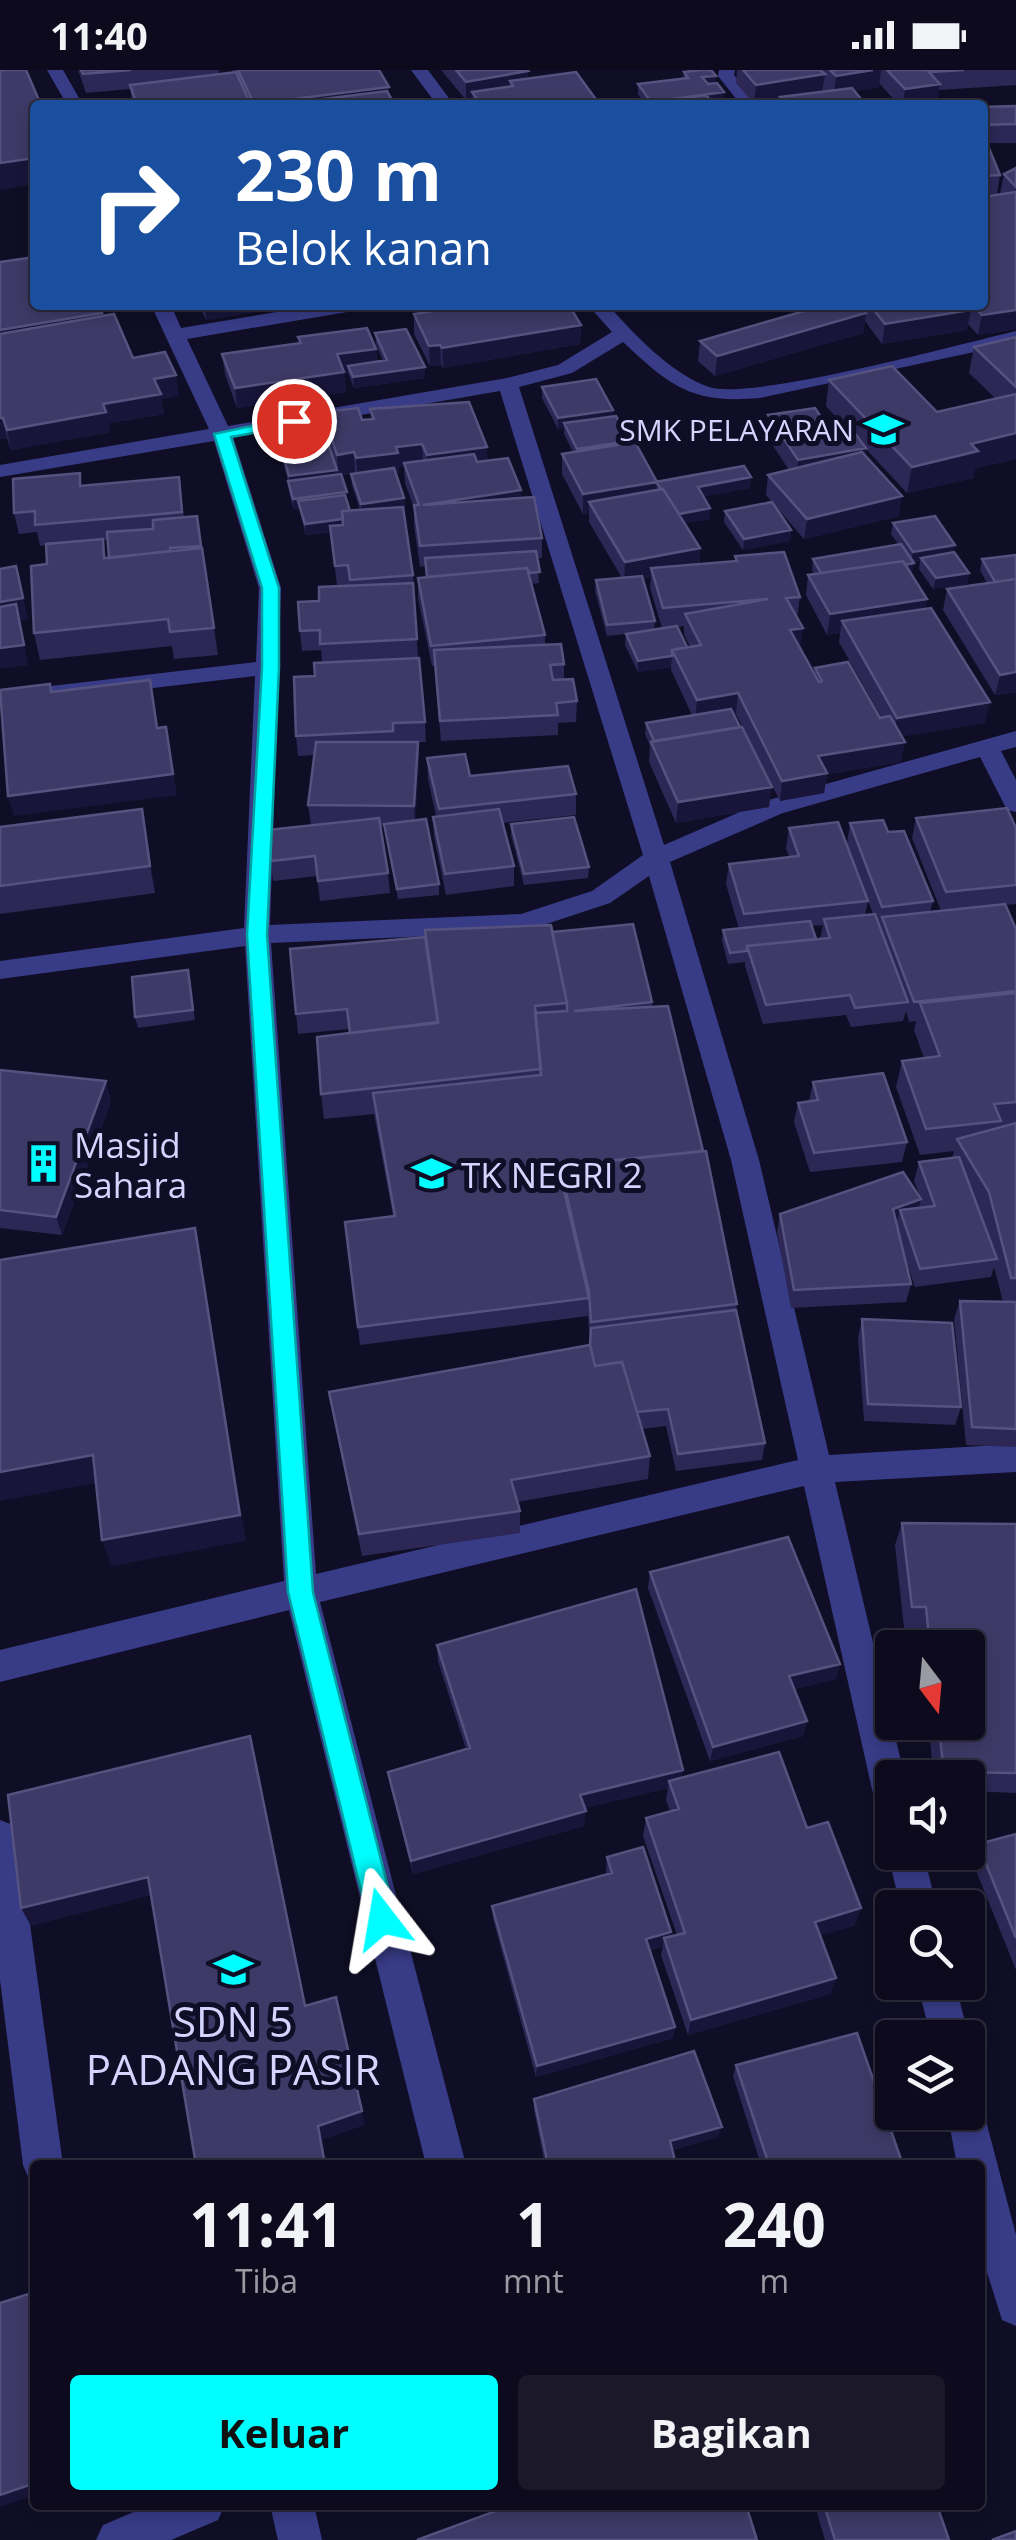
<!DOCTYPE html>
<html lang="id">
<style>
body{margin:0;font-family:"Open Sans",sans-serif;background:#1a1829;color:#f1f3f6;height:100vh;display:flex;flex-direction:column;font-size:38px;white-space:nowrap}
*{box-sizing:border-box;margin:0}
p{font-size:32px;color:#9a9aa3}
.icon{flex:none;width:55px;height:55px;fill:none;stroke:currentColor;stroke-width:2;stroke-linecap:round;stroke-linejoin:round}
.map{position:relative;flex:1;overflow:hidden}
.details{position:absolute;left:30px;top:2090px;width:955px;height:350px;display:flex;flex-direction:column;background:#0c0a1c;border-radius:10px;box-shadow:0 5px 15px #0003,0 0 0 2px #2c2b3b}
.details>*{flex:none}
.guide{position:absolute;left:30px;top:30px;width:958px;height:210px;border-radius:10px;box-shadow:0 5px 15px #0003,0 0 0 2px #2c2b3b;background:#1a4fa0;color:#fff;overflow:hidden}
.needle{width:65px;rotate:164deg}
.fabs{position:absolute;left:875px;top:1560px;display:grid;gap:20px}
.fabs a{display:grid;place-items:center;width:110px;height:110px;border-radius:10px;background:#0c0a1c;box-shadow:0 5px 15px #0003,0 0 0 2px #2c2b3b;font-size:50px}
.pin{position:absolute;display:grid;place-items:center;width:85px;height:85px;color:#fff;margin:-42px;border:5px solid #fff;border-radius:50%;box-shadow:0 2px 10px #0007}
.me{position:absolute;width:110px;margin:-55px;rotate:346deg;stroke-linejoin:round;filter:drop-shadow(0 0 8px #0008)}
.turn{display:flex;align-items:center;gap:35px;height:210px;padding:0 40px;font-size:45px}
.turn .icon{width:130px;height:130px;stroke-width:2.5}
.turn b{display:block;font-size:70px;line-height:85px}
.eta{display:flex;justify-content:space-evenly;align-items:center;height:170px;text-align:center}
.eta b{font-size:60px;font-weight:700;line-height:70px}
.button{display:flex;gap:20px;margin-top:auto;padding:20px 40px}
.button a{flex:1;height:115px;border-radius:10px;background:#00fdff;color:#111;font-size:40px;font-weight:700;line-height:115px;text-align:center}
.button a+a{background:#1a1829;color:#f1f3f6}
.status{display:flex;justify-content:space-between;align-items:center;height:70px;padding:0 50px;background:#0c0a1c;direction:ltr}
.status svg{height:28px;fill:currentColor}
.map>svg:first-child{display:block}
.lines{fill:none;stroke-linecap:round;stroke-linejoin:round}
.minor{fill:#383c87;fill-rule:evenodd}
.wall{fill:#2c2755;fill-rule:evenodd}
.shaded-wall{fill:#19153a}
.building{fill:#3e3a67;stroke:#55527f;stroke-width:2.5}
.route{fill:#00fdff;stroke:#00a4a6;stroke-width:2.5}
.labels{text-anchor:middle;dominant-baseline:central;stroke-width:10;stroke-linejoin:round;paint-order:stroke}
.far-poi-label{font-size:30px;fill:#d4d4ff;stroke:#100e26;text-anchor:end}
.poi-label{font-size:35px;fill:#d4d4ff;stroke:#100e26;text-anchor:start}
.near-poi-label{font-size:42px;fill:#d4d4ff;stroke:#100e26}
</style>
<div class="status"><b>11:40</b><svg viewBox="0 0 49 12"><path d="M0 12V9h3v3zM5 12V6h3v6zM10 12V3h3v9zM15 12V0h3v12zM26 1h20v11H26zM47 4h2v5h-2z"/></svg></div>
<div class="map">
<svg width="1016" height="2470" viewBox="0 0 1016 2470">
<rect width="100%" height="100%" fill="#100e26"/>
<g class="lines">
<path class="minor" d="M47 0H63L83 35H67Z
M411 0H428L454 35H437Z
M719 0H735L734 5 758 35H741L718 6Z
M151 235H171L181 258 319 235H363L353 241 187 269 228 356 507 308 558 295 612 262 588 235H608C634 264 671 304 709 317 751 331 961 274 1016 261V273L760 328C692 334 671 317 623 272L572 303 519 317 664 775 765 731 1016 661V677L1001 681 1016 710V742L1007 740 980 687 783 743 670 792 759 1090 829 1385 1016 1374V1402L835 1412 905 1708H892V1745L879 1740 874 1728 804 1416 320 1532 466 2095H426L289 1540 0 1612V1580L284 1511 245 876 0 909V891L244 858 255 606 0 636V622L256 592 259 518 214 371 0 407V395L209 359ZM500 321 643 785 592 821 521 844 270 855 281 518 233 367ZM649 806 731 1090 798 1390 316 1504 271 873 522 862 610 833Z
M0 1750 13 1755 18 1767 63 2095H35V2111L29 2109 23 2095 0 1910Z
M892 1770V1782H923L937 1838H901L887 1782Z
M917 1912H955L969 1968 968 1972V1968H931Z
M968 2023 980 2028 1016 2165V2256L1002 2250 980 2180V2095H957L947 2042H968Z
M150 2435H225L218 2450 171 2470H96L103 2455Z
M270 2435H314L322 2470H278Z"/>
</g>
<path class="wall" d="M78 0H219V4L233 3 232 0H379L389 17V25L395 35H133L130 19 86 23Z
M441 0H527L528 9 600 35H473V29L466 30Z
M737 0H1016V15L939 20 937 33 898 34 879 13V17L855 21 866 35H779V30L754 34 736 13Z
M684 2 715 13 723 33H644L638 24V14L683 8Z
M1016 36V73H988L1000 105 997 124 982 125V37Z
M1016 98V259L978 265 968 254 967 260 882 274 865 251 863 263 715 306 698 291 700 271 860 237V235H982L1002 125 1000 123 1004 104Z
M0 192 102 243 103 246 133 288 179 325 161 329 164 344 108 353 110 362 11 380 7 368 0 369Z
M199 235H293L206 250Z
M421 235H569L581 255 580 274 443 298 441 295 430 296 414 264V244L421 243Z
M375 263 425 297V308L354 318 348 303H344L346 322 237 338 225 304 222 284 299 273 298 267 376 279 377 292 383 291 376 274Z
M1016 267V389L975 398 973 408 907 423 866 379 865 385 899 446 804 469 766 425 768 405 789 400 766 365 768 345 830 361 846 358 826 336 829 310 937 342 995 328 969 303 974 277Z
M542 317 613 340V346L657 412 751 407 750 418 704 426 710 449 685 453 700 478 699 494 735 491V486L800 527 797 547 800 578 814 603 815 598 880 648 881 647 839 572 840 563 827 565 806 525 808 505 814 504 812 500 813 489 899 475 891 464 893 453 954 482 969 503 967 514 933 519 919 499 920 491 914 492 911 504 925 539 985 653 902 666 901 692 827 704 824 723 780 731 736 644H733L769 737 676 753 649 692 650 676 645 664 646 653 692 645 671 600V597L638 602 625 575 626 564 607 566 595 521 596 510 622 508 589 452V443L583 444 562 404V384L573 382 564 364V358L558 359 542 328ZM651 507 650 518 662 558 673 557 654 560 655 551 643 509ZM684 556V564L690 577H687L677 557Z
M370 339 487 377V391L521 428 542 468V488H537L539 513 531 514 545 565V575L564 594V609L577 631 576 652 558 653V665L441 671 434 596H432L418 528V508L426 507 425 496 420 497 414 455V438L405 413 404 396 399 397V403H396L404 428 405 439H403L413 505 418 588 425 652 426 672H412H418L419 693 415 750 439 814V825L398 829 384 756H380L388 803 390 823 320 831 317 806 273 811 267 760 311 755 308 735 314 685 298 686 296 666 315 606 322 593 321 580 302 581 300 561 319 531 337 516 331 462 306 465 299 439 294 440 289 422 288 411 282 388 281 377 295 375 294 364 325 362 323 342 362 350 371 349ZM355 403 351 404 352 415 360 440 350 441 341 405Z
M179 407 184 447 197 446 218 585 174 589 172 576 40 590 34 563 47 494 46 475 40 476 37 462 19 464 14 443 82 416ZM103 470H107L109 488H106Z
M725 441 791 460 790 471 743 480 724 452Z
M1016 485V622L995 625 943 540 947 519 987 513 980 500 982 489Z
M427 688 470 706 576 724V745L502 753 514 796V816L446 825 434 767 433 747 436 746 428 709Z
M142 739 155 823 0 844V757Z
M916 748 1016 758V834L1006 835 1016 859V1377L966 1375 954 1249 960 1231 1003 1232 994 1197 991 1207 915 1217 903 1182 911 1214 906 1232 791 1238 777 1162 780 1144 920 1127 914 1111 919 1092 952 1088 954 1081 920 1085 896 1017 902 991 924 988 914 960 916 951 909 952 906 941 903 951 851 957 846 945 763 954 745 896V892L728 894 722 871 723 860 739 859 726 814 729 794 789 787 786 778 789 758 868 831 865 845 873 844 847 773 850 753 888 762 933 831 930 842 941 841 912 768ZM823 855 820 869H816L812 856Z
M511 754 589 797 588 808 524 815 511 765Z
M552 862 652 932V937L737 1234 736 1240 765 1373 762 1390 676 1401 666 1356 642 1359 650 1386 648 1409 517 1432 520 1441V1463L362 1486 333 1345 329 1322 590 1275 588 1246 360 1275 345 1152 393 1146 374 1044 324 1049 321 1024 349 963V959L298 964 290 879Z
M190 911 195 950 138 958 135 947Z
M0 1000 111 1031 62 1165 0 1158Z
M813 1012 907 1072 902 1092 810 1102 794 1052 798 1033 809 1031Z
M862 1249 961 1337 955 1355 864 1351 858 1268Z
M902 1453 1016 1454V1723L968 1721V1708H934L928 1652H968V1578H920L918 1558H904L895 1475Z
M650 1502 840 1594 836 1609 794 1619 807 1651 803 1666 710 1691 648 1518Z
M437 1575 681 1708 807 1758 861 1838 854 1856 820 1865 836 1908 830 1924 688 1965 661 1885 663 1876 650 1880 675 1957 673 1968 536 2007 493 1849 492 1836 607 1805 606 1801 607 1787 670 1867 677 1865 643 1766 646 1748 670 1741 666 1730 668 1718 584 1738V1756L413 1804 390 1716 388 1702 466 1679 438 1591Z
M1016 1764V1900L971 1788 978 1774Z
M736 1995 903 2095H761L733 2006Z
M534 2029 718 2067 672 2080 676 2095H545L534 2040Z
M822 2435H937L949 2470H825L816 2440Z"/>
<path class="shaded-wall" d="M873 0H881L879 17 834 25 836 6Z
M528 1V20L513 16 510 11V23L472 22 473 29 466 30V12Z
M825 4 822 23 780 27 779 30 754 34 756 15Z
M716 6 715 16 702 17V7Z
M940 14 937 33 903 35 905 19Z
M389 17V35L254 34Z
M724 22 723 33 704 35H651Z
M35 88V114L0 120V93Z
M1016 227V259L978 265 982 245Z
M205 235H293L206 250Z
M971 240 967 260 882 274 885 254Z
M102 243 105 263 0 281V260Z
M866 243 863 263 715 306 717 286Z
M581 255 580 274 443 298 442 278Z
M440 275 441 295 430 296 429 276Z
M376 279 377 298 348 296V303H344L346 322 237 338 235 318 337 284Z
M425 297V308L354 318 353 307Z
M176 305 179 325 161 329 164 344 108 353 110 362 11 380 7 360 103 334 154 309Z
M613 340V351L564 353V358L558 359V348Z
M0 348H3L7 368 0 369Z
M1016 363V389L975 398 973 408 907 423 912 397 971 374Z
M630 371V382L577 390V379Z
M422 374 423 394 404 393V396L399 397V403L358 408 356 388 396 377Z
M487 377 488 397 428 405 427 385Z
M866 378 863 399 796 410 798 390Z
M354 382 355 403 338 405 337 385Z
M337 400 338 411 290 417 289 406Z
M751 407 750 418 697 428 698 417Z
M657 412 656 433 589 432V443L583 444V424Z
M521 420V441L423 435Z
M347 422V433L298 431 299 439 294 440 293 429Z
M902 426 899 446 804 469 807 449Z
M404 428 405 439 361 444V434Z
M710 438V449L675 455 676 444Z
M342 449 343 460 306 465 305 454Z
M791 460 790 471 743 480 744 469Z
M955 475 953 486 921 488 920 491 911 493 913 482Z
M700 478 698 498H651V507L624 512 625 492Z
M914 493 912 504 823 520 825 508Z
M16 496 28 549 20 550 28 595 0 599V532Z
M969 503 967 514 933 519 936 508Z
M927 529 923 550 842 551 840 563 827 565 830 544Z
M803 558 800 578 790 560Z
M672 586 671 597 638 602V591Z
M1016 602V622L995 625 1000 605Z
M738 623 736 644 695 650 697 630Z
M990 632 985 653 893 668 897 648Z
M166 657 177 725 14 746 8 726Z
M418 672 419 693 415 756 414 736Z
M905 672 901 692 827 704 824 723 780 731 782 711 818 686Z
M772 717 769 737 676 753 678 732Z
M142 739 147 766 155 823 150 796Z
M106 1011 111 1031 62 1165 56 1147Z
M921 1129 916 1148 900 1140 896 1155 893 1139Z
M195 1158 246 1471 111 1496 102 1470Z
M93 1385 102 1412 0 1431V1402Z
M840 1594 836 1609 785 1621 789 1606Z
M807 1651 803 1666 710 1691 713 1677Z
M250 1666 255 1686 309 1951 305 1936Z
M683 1700 680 1715 669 1711 668 1718 579 1739 580 1725Z
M586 1741 584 1756 413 1804 411 1791Z
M148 1807 156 1824 31 1856 21 1838Z
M861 1838 854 1856 809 1869 815 1852Z
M671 1862 669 1874 664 1868 663 1876 644 1881 646 1869Z
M836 1908 830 1924 688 1965 691 1950Z
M336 1927 365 2055 322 2070 327 2095H325L318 2056Z
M675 1957 673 1968 536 2007 537 1996Z
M722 2057 718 2067 667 2081 670 2071Z
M35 2413V2425L0 2437V2425Z"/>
<path class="building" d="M0 0H26L41 35H35V88L0 93Z
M81 0H131L83 4Z
M238 0H379L389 17 254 34Z
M456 0H527L528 1 466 12Z
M700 0H711L716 6 702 7 708 14 717 13 724 22 651 32 638 14 688 8 684 2Z
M743 0H820L825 4 756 15Z
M830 0H873L836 6Z
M887 0H927L940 14 905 19Z
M928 0H964L930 2Z
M236 2 251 35H137L130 15Z
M576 2 600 35H481L472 22 513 16 510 11Z
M852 18 866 35H786L780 27Z
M387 21 395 35H275Z
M706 25 714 35H632Z
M912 32 916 35H889Z
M1016 36V54L982 55V37Z
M982 61 1000 105 982 106Z
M1016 98V117L1004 104Z
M1016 122V240L982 245 973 235H982V127Z
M35 187V235H98L102 243 0 260V192Z
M425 235H569L581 255 442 278 440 275 429 276 414 244 429 242Z
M825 235H857L866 243 717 286 700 271Z
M870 235H966L971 240 885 254Z
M114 244 133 288 165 282 176 305 154 309 161 324 103 334 106 342 7 360 3 348H0V264Z
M367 258 376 279 337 284 344 302 235 318 222 284 301 273 298 267Z
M406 259 425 297 353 307 348 296 387 290 375 263Z
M1016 267V317L974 277Z
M892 296 937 342 1016 324V363L971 374 978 381 912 397 829 310Z
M596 309 613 340 558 348 542 317Z
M469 332 487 377 427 385 422 374 396 377 398 383 356 388 354 382 337 385 323 342 358 338 362 350 374 349 370 339Z
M815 338 830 361 851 358 866 378 798 390 768 345Z
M616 346 630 371 577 379 564 353Z
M324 361 337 400 289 406 281 377 297 374 294 364Z
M635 372 657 412 583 424 562 384Z
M862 382 902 426 807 449 768 405Z
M474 384 477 392 508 388 521 420 423 435 534 427 542 468 420 476 414 435H419L404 393Z
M744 396 751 407 698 417 710 438 679 444 663 419H661L656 412Z
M394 398 404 428 361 434 351 404Z
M80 403V416L179 407 182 442 35 455V441L14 443 13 409Z
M341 404 347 422 293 429 288 411Z
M663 419 700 478 625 492 589 432Z
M345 425 350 441H342L343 449 305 454 298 431Z
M772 432 791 460 744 469 725 441Z
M403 437 413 505 350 510 348 495 335 496 330 456 343 455 342 441Z
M197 446 201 476 170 478V481L109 488 107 462 153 459V450Z
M935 446 955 475 913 482 893 453Z
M103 469 104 488 202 478 214 558 170 562 168 549 34 563 31 496 47 494 46 474Z
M901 474 914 493 905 495 903 491 821 503 813 489Z
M536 481 540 502 529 503 527 498 427 507 425 488Z
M784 482 800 527 786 528 803 558 790 560 819 612 822 611 815 598 848 592 880 648 890 646 905 672 818 686 827 703 782 711 738 623 697 630 672 580 701 575 685 544 768 529 663 538 651 498 737 491 735 486Z
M954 482 969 503 936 508 921 488Z
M1016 485V509L995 512 982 489Z
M903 491 927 529 830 544 808 505Z
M16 496 23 528 0 532V499Z
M527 498 545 565 431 576 418 508Z
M642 506 655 551 607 555 596 510Z
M1016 509V602L1000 605 947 519Z
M413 513 417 569 320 574V560L300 561 298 532 319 531V517Z
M16 534 24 575 0 578V537Z
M931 538 990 632 897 648 842 551Z
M677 556 687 577 672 580V586L638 591 626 564Z
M561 574 564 594 550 595 553 610 573 609 577 631 556 633 558 645 440 651 434 580Z
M419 588 425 652 393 653V661L296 666 294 607 315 606 314 593Z
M150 610 157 658 166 657 173 704 8 726 0 620 50 614 51 622Z
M731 639 740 657 654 671 646 653Z
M742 657 772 717 678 732 651 672Z
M316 672H418L414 736 308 735Z
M465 684 470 706 568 696 576 724 439 739 427 688Z
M1007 738 1016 758V815L946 822 916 748Z
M142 739 150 796 0 816V757Z
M499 739 514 796 445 804 433 747Z
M574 747 589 797 524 804 511 754Z
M379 748 388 803 318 811 315 786 271 791 267 760Z
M426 749 439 814 397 819 384 754Z
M883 750 888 762 904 761 933 831 882 837 850 753Z
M838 752 868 831 744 844 729 794 799 786 789 758Z
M1005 834 1016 859V921L914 932 882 847Z
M875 844 908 932 855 938 850 925 766 935 747 876 830 868 824 849Z
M810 851 816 869 747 876V881L730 883 723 860Z
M633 854 652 932 574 941 668 936 703 1081 560 1096V1103L589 1228 358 1257 345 1152 395 1146 373 1023 541 1005 535 943 567 941V933L552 862Z
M551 855 567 933 535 936 541 999 321 1024 317 967 438 952 425 860Z
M425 867 438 953 350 963 347 939 296 944 290 879Z
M188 900 193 940 135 947 132 907Z
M1016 923V1032L994 1034 1001 1051 926 1059 902 991 940 986 920 933Z
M0 1000 106 1011 56 1147 0 1140Z
M883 1003 907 1072 814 1083 798 1033 818 1030 813 1012Z
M1016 1053V1208H1011L989 1122 957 1069Z
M706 1081 737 1234 591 1252 589 1222 560 1096Z
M959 1087 997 1189 920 1199 900 1140 935 1136 919 1092Z
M903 1102 921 1129 893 1139 911 1214 794 1220 780 1144Z
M195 1158 240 1445 102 1470 93 1385 0 1402V1190Z
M960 1231 1016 1232V1359L972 1357Z
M736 1240 765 1373 678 1384 668 1339 637 1342 622 1292 595 1296 590 1275 591 1258Z
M862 1249 952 1253 961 1337 868 1334Z
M590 1275 595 1296 622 1292 650 1386 511 1410 520 1441 359 1464 329 1322Z
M902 1453 1016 1454V1703L944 1702 938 1652H968V1578H930L926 1537H912Z
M788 1467 840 1594 789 1606 807 1651 713 1677 650 1502Z
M636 1519 683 1700 580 1725 586 1741 411 1791 388 1702 470 1678 437 1575Z
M250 1666 305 1936 336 1927 362 2041 318 2056 325 2095H196L148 1807 21 1838 8 1725Z
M779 1682 807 1758 828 1752 861 1838 815 1852 836 1908 691 1950 664 1868 685 1863 646 1748 679 1739 669 1711Z
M1016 1764V1868L978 1774Z
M643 1777 671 1862 646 1869 675 1957 537 1996 492 1836 612 1803 607 1787Z
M857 1963 903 2095H769L736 1995Z
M694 1981 722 2057 670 2071 676 2095H548L534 2029Z
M35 2222V2413L0 2425V2233Z
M512 2435H746L757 2470H417Z
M824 2435H937L949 2470H835Z
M1016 2461V2470H992Z"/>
<path class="route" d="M294 347 299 348V355L231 367 279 518V597L267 865 313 1522 396 1849 392 1858 382 1863 372 1858 368 1849 288 1522 247 865 262 597V518L214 364Z"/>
<defs>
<symbol id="school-bare" viewBox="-9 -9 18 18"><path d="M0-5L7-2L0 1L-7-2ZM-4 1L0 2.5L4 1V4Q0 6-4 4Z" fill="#00fdff" stroke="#100e26" stroke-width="2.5" paint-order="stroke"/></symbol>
<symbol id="building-bare" viewBox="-9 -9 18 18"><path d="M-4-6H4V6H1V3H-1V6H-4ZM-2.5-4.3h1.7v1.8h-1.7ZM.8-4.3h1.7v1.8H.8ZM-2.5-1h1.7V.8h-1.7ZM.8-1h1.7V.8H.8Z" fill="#00fdff" stroke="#100e26" stroke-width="2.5" paint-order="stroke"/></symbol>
</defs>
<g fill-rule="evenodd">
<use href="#school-bare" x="856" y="332" width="55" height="55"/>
<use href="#building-bare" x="16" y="1066" width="55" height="55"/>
<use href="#school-bare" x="404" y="1076" width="55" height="55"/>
<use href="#school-bare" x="206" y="1872" width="55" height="55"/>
</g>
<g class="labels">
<g class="far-poi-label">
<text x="854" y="359">SMK PELAYARAN</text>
</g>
<g class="poi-label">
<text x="74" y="1074">Masjid<tspan x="74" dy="40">Sahara</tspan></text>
<text x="461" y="1104">TK NEGRI 2</text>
</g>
<g class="near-poi-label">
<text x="233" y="1950">SDN 5<tspan x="233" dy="48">PADANG PASIR</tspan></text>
</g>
</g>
</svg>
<div class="fabs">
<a><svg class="needle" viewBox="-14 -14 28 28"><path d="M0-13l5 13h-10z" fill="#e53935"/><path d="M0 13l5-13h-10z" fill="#9a9aa3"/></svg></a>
<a><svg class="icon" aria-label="sound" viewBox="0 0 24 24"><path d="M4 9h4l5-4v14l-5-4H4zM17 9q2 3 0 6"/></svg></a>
<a><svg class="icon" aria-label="search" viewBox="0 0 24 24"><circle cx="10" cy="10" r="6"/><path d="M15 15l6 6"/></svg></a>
<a><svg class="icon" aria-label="layers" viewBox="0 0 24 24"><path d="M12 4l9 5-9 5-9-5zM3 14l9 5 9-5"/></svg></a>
</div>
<div class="pin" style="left:294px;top:351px;background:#d93025"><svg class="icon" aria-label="arrive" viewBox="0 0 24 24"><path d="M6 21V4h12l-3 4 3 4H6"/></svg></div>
<svg class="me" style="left:382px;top:1849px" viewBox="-20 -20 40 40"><path d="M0-17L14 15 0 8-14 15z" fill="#00fdff" stroke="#fff" stroke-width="4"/></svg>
<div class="guide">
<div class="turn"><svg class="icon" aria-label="right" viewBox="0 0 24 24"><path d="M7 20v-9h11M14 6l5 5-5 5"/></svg><div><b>230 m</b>Belok kanan</div></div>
</div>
<section class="details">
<div class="eta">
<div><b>11:41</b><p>Tiba</p></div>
<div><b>1</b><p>mnt</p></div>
<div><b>240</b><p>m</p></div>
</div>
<div class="button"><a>Keluar</a><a>Bagikan</a></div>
</section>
</div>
